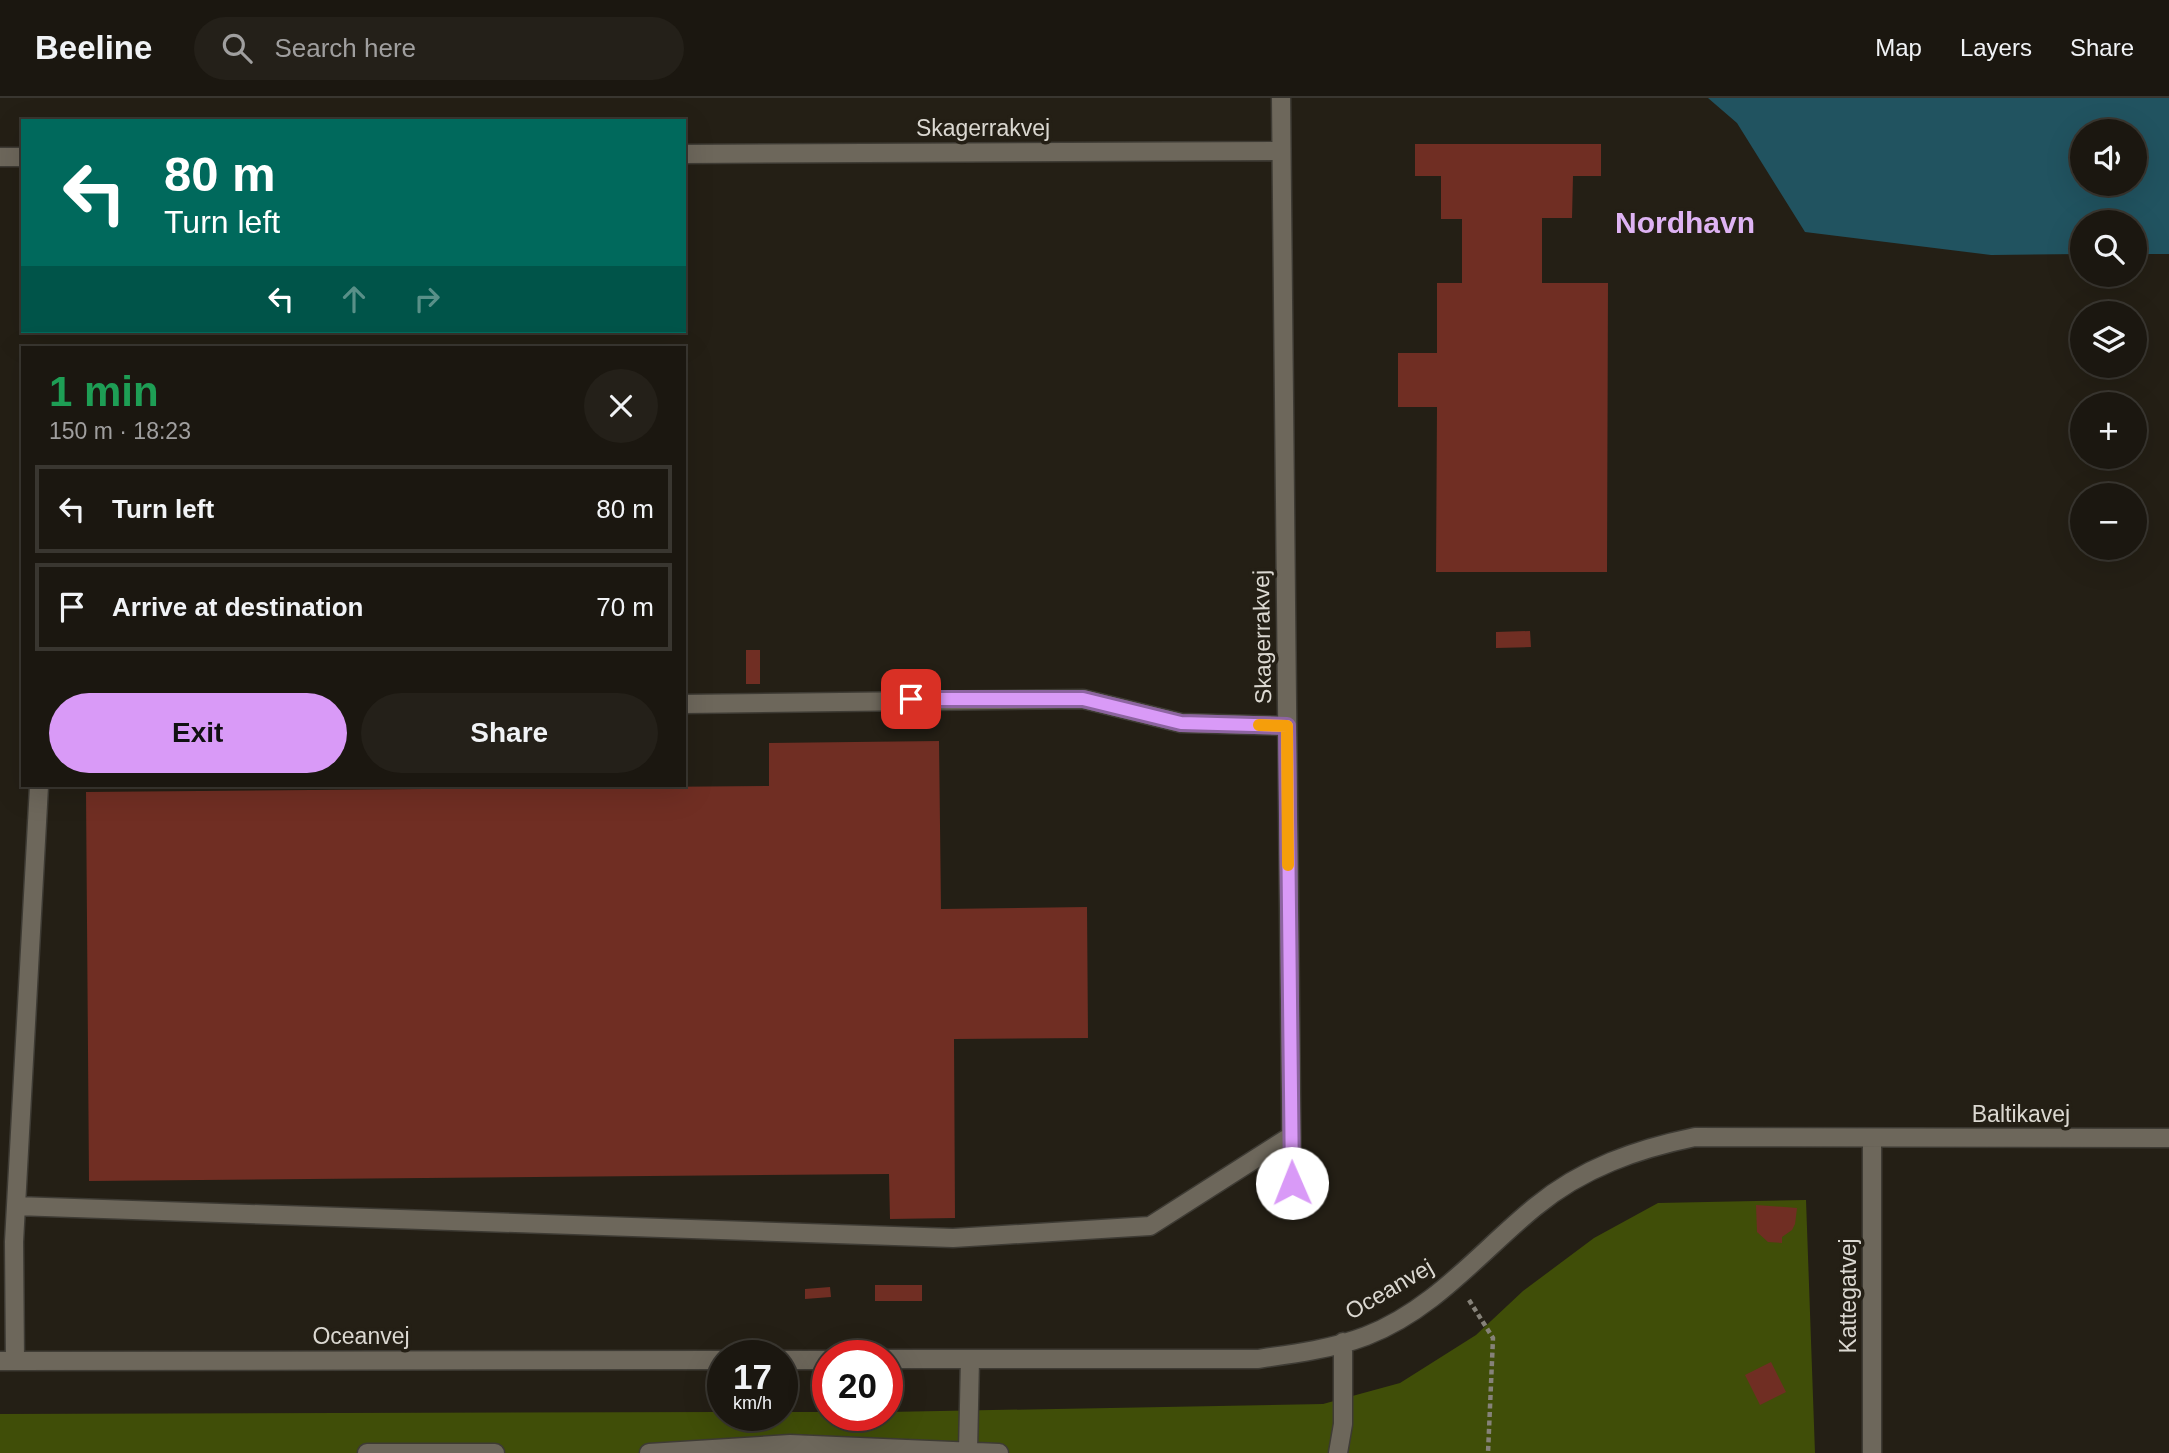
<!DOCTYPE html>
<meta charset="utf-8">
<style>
body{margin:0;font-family:Helvetica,sans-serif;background:#242019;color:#f1f3f6;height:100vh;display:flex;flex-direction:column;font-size:26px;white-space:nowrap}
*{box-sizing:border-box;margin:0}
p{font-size:23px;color:#a09f9f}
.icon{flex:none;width:38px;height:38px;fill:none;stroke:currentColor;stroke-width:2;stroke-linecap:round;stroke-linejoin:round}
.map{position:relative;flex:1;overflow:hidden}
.details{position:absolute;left:21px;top:248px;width:665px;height:441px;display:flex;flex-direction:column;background:#1b1710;border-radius:0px;box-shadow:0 7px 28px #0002,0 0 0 2px #393630}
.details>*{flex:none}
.top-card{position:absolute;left:21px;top:21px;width:665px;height:214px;border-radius:0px;box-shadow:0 7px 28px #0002,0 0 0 2px #393630;background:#00695c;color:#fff;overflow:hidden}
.tools{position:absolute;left:2070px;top:21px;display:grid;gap:14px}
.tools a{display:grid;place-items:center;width:77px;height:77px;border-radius:50%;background:#1b1710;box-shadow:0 7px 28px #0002,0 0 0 2px #393630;font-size:35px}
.speed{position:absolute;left:707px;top:1242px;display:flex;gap:14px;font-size:35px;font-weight:700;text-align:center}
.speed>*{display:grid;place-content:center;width:91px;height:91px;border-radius:50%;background:#1b1710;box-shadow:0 7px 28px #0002,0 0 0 2px #393630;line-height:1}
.speed small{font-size:18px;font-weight:400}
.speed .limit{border:10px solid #d22;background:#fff;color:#111}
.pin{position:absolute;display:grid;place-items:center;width:60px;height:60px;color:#fff;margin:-30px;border-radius:14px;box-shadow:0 4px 10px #0006}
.me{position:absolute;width:77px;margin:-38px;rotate:359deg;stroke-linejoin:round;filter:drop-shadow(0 0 5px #0008)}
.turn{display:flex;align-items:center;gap:24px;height:147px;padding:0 28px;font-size:32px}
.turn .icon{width:91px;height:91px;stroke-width:2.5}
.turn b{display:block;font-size:49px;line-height:60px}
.lanes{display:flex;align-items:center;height:66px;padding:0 28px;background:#0003;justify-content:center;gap:35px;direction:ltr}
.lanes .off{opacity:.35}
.round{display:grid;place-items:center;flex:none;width:74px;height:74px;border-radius:37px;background:#242019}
.head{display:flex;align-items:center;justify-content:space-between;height:119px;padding:0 28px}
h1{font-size:42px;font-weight:800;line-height:52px;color:#1e9e55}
.cta{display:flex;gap:14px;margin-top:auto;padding:14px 28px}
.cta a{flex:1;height:80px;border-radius:42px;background:#d99af7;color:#111;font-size:28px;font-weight:800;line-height:80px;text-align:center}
.cta a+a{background:#242019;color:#f1f3f6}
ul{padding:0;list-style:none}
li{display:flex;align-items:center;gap:21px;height:88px;margin:0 14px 10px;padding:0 14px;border:4px solid #393630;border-radius:0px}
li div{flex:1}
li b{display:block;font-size:26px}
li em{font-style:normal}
header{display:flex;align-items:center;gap:42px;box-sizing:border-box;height:98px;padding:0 35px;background:#1b1710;border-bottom:2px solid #393630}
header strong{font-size:33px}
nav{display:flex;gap:38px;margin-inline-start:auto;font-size:24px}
.search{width:490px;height:63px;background:#242019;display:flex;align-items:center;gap:18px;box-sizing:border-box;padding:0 24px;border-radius:38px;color:#a09f9f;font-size:26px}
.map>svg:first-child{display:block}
.green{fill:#404e08}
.water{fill:#215360;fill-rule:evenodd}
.building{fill:#702e23}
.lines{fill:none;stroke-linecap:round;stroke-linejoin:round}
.minor-casing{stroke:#3e3b34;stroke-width:21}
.path{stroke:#868279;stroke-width:4.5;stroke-dasharray:5 3.5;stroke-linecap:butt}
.minor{stroke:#6d675b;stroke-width:18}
.route-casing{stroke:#8d64a1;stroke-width:18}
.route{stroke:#d99af7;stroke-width:12}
.slow{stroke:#f59e0b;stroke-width:12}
.labels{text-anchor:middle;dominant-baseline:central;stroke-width:7;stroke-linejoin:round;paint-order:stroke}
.street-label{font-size:23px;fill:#dbd8d1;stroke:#241f15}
.district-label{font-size:30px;font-weight:bold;fill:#deb3f3;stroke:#241f15}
</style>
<header>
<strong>Beeline</strong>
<div class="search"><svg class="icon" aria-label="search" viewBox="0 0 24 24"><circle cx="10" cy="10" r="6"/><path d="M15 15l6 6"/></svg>Search here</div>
<nav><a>Map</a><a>Layers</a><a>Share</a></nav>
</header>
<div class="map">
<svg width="2169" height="1355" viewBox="0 0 2169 1355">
<rect width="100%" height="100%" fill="#241f15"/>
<path class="green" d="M1806 1102 1815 1355H0V1316L723 1314V1318H782V1314H828V1318H887V1314L1323 1306 1400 1285 1476 1237 1523 1193 1594 1140 1658 1105Z"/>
<path class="water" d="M1708 0H2169V156H2135V124H2082V156L1991 157 1805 134 1737 25ZM2082 33H2135V86H2082Z"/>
<path class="building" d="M1415 46H1601V78H1573L1572 120H1542V185H1608L1607 474H1436L1437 309H1398V255H1437V185H1462V121H1441V78H1415Z
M1530 533 1531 549 1496 550V534Z
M746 552H760V586H746Z
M939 643 941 811 1087 809 1088 940 954 941 955 1120 890 1121 889 1076 89 1083 86 694 769 688V645Z
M1756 1107 1797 1110 1795 1126 1792 1132 1782 1139V1145L1768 1144 1757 1134Z
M875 1187H922V1203H875Z
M830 1189 831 1199 805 1201V1191Z
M1771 1264 1786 1294 1760 1307 1745 1277Z"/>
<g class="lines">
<defs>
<path id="minor" d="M1281 0 1292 1108
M684 56 1281 53
M0 59H23
M684 606 1083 601 1181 625 1287 628
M1872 1042V1355
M16 1108 953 1140 1150 1128 1291 1038
M887 1261H1257C1293 1256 1332 1251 1366 1238 1434 1212 1481 1153 1535 1109 1582 1070 1637 1051 1695 1039L2169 1040
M782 1262H828
M0 1263 723 1262
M15 1263 14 1144 39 688
M968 1353 970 1261
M367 1355H495
M649 1355 790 1346 999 1355
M1338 1355 1343 1326V1244"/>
</defs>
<use href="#minor" class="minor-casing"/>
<path class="path" d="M1469 1202 1493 1240 1488 1355"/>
<use href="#minor" class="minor"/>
</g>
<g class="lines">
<defs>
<path id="route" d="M911 601H1083L1181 625 1287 628 1292 1085"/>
</defs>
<use href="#route" class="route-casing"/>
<use href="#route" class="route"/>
<path class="slow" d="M1259 627 1287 628 1288 767"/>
</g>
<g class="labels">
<g class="street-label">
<text x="983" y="30">Skagerrakvej</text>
<text transform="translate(1262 539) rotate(-91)">Skagerrakvej</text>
<text x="2021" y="1016">Baltikavej</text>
<text transform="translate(1389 1191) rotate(-30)">Oceanvej</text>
<text transform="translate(1848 1198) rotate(-90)">Kattegatvej</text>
<text x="361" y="1238">Oceanvej</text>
</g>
<g class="district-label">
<text x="1685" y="124">Nordhavn</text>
</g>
</g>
</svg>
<div class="tools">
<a><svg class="icon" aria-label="sound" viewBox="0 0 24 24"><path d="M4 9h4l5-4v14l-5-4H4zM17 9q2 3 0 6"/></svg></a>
<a><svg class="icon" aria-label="search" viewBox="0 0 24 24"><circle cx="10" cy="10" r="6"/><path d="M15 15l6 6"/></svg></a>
<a><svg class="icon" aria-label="layers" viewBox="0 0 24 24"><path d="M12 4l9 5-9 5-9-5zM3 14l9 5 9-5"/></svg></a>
<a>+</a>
<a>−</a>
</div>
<div class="speed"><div>17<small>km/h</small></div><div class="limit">20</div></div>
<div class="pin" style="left:911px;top:601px;background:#d93025"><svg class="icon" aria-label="arrive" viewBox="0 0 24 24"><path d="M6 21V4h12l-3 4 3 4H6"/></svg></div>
<svg class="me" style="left:1292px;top:1085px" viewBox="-20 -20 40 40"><circle r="19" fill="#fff"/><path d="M0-13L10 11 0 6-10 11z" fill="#d99af7"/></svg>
<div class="top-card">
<div class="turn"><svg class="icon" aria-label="left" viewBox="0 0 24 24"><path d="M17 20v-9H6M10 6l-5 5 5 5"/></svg><div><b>80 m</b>Turn left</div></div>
<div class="lanes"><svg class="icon" aria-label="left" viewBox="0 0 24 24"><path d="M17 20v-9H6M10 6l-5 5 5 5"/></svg><svg class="icon off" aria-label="ahead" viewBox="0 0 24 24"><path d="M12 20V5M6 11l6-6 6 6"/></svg><svg class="icon off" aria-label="right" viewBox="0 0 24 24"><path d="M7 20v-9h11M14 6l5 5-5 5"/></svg></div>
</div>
<section class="details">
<div class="head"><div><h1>1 min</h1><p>150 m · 18:23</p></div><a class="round"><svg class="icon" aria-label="close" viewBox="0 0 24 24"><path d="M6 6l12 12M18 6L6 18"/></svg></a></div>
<ul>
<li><svg class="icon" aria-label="left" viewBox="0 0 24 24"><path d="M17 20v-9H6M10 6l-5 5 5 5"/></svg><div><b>Turn left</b></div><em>80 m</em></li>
<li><svg class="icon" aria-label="arrive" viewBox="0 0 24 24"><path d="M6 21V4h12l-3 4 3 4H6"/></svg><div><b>Arrive at destination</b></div><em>70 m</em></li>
</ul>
<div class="cta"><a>Exit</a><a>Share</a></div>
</section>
</div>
